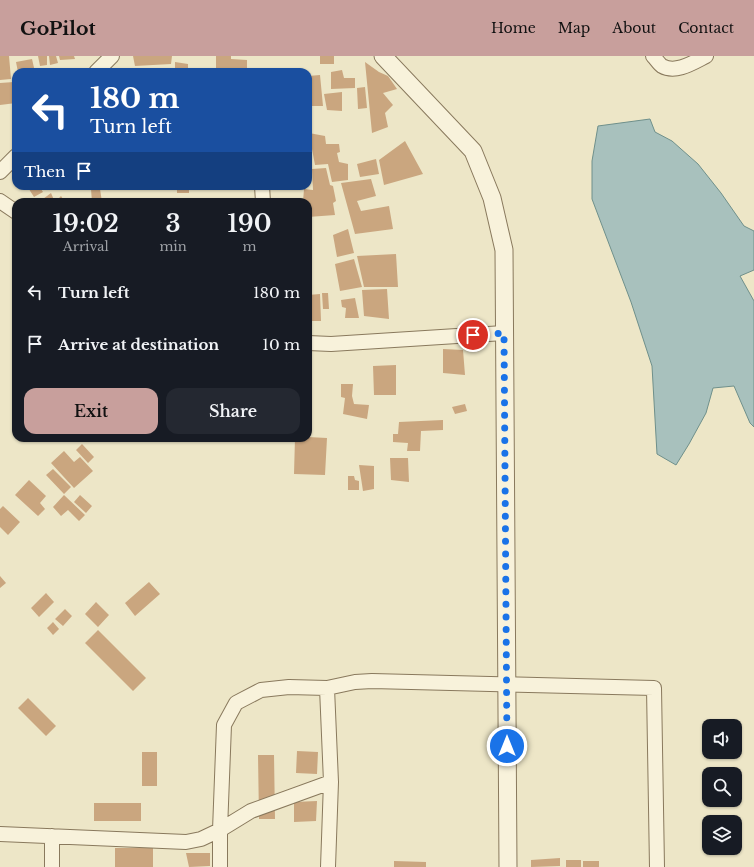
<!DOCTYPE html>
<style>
body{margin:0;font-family:"Libre Baskerville",serif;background:#242831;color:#f1f3f6;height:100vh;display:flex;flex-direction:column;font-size:15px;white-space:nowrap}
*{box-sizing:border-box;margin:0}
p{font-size:13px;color:#9ea1a6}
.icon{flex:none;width:22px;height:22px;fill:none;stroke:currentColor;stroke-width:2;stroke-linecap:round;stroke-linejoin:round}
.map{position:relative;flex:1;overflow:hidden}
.sheet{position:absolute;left:12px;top:142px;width:300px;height:244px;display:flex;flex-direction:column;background:#171b24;border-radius:12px;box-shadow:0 1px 3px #0004}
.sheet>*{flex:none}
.hud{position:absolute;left:12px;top:12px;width:300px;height:122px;border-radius:12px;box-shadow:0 1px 3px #0004;background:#1a4fa0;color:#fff;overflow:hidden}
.buttons{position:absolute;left:702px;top:663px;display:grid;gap:8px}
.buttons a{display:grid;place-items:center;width:40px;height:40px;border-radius:8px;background:#171b24;box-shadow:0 1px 3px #0004;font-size:20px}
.pin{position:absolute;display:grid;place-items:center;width:34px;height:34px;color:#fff;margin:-17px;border:2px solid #fff;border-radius:50%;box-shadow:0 1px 4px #0007}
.me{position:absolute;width:44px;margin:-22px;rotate:0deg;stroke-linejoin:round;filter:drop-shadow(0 0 3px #0008)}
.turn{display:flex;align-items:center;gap:14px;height:84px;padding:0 12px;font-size:18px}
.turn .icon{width:52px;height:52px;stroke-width:2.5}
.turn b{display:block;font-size:28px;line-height:34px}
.then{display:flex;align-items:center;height:38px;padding:0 12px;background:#0003;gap:8px;font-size:15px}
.eta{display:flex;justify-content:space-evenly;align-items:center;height:68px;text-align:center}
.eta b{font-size:24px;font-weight:600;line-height:28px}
.primary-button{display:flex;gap:8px;margin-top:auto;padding:8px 12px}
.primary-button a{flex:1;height:46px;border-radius:12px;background:#c89f9c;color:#111;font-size:16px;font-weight:600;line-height:46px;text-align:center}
.primary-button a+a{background:#242831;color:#f1f3f6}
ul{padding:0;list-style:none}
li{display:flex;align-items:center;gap:12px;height:52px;padding:0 12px}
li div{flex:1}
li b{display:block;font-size:15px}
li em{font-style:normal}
header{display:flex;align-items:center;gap:24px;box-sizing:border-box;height:56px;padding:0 20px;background:#c89f9c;color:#111}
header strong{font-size:19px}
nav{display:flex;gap:22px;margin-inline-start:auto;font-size:14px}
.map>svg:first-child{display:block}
.water{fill:#a8c1bd;stroke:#6f908b}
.building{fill:#caa67f}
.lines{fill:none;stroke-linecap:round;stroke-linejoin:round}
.minor-casing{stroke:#89795d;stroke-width:16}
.tertiary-casing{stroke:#89795d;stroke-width:19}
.minor{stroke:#f8f2db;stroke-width:14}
.tertiary{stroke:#f8f2db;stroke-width:17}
.route{stroke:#1a73e8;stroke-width:7;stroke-dasharray:0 12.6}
</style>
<header>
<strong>GoPilot</strong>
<nav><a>Home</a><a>Map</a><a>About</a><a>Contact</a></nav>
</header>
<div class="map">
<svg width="754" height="811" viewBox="0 0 754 811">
<rect width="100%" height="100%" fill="#ede6c7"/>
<path class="water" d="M650 63 655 76 672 85 698 108 721 137 744 170 754 175V214L740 220 754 245V371L750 367 734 330 713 332 706 357 689 388 676 409 657 398 652 310 631 246 592 143V105L598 70Z"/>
<path class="building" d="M0 0H9L11 23 0 24Z
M38 0H47V9L40 10Z
M49 0H56L58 7 50 9Z
M59 0H74L75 3 60 4Z
M133 0H172L171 8 135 10Z
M216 0H231V3L247 4V16H216Z
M320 0H334V8H320Z
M32 3 35 16H18L16 6Z
M175 6 188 8V16H175Z
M365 6 379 16 388 20 397 33 383 37 393 49 385 57 388 71 372 77Z
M158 14H174V16H159Z
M342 14 344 22H355V32L331 33V16Z
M320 19 323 50H309L308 20Z
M14 26 16 47 0 49V27Z
M365 31 367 52 358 53 357 32Z
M342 36V55L327 54 324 38Z
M309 77 325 80 326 88H339L340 96 337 97 339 106 348 108V124L332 126 328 108 315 109Z
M405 85 423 118 384 129 379 104Z
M376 103 379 118 360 121 357 108Z
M326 112 330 129 333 130 336 145 333 147 335 159 308 161V146H303L304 133 313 134 312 113Z
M371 123 376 140 357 145 361 155 389 150 393 173 355 178 341 127Z
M27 130H39L43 136 34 141Z
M177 130H189V137H177Z
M91 133H100L102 146H92Z
M51 137 54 144 52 146H39Z
M61 140 65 146H55Z
M348 173 354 197 337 201 333 179Z
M396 198 398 231H364L357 200Z
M354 203 362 231 340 235 335 208Z
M387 233 389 263 364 260 362 234Z
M322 237H328L329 253H323Z
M320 238 321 265H308V239Z
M355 242 359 262H345L346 252 342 251 341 244Z
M443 293 463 294 465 319 443 317Z
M308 302H309L310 315H308Z
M396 309V339H374L373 310Z
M341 328H353L352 340 354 348 369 349 367 363 343 358 345 342 341 341Z
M465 348 467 355 455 358 452 351Z
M443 364V374L421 375 420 395H407L408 387 393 386V378H398L399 366Z
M308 381 327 382 325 419 294 418 295 382Z
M82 388 94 401 88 407 76 394Z
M64 395 74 406 80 401 93 415 74 432 51 407Z
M390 402H408L409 426 391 424Z
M359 409 374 410V433L363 435Z
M53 413 71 431 64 438 46 419Z
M348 420H354L355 424 359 425V434H348Z
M29 424 46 440 40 447 45 453 38 460 15 439Z
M64 439 85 459 79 465 68 454 61 460 53 451Z
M80 439 92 450 86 457 74 446Z
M3 450 20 466 8 479 0 471V453Z
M0 520 6 527 0 532Z
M149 526 160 538 135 560 125 547Z
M46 537 54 546 39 561 31 552Z
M96 546 109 559 98 571 85 558Z
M65 553 72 560 63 570 55 563Z
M53 566 59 573 53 579 47 572Z
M98 574 146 622 133 635 85 587Z
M28 642 56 670 46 680 18 652Z
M297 695 318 696 317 718 296 717Z
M142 696H157V730H142Z
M258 699H274L275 763H259Z
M317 745 316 765 294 766V746Z
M94 747H141V765H94Z
M115 792H153V811H115Z
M186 797H210V810L189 811Z
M560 802V810L531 811V804Z
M566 804H581V811H566Z
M394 805 426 806V811H394Z
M583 805H599V811H583Z"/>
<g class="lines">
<defs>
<path id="minor" d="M653 0C656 3 659 8 662 10 676 18 694 6 706 0
M96 16 112 0
M0 116 16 100
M262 130 263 146
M0 145 16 156
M308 287 331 288 504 277
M0 778 186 786 201 783 220 774 251 755 331 726
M52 780V811
M220 811V774L224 669 236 647 261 634 289 631 327 632
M328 811 331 726 327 632 355 626 372 625 654 632 657 811"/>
<path id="tertiary" d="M383 0 473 95 492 142 504 194 508 811"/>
</defs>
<use href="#minor" class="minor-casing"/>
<use href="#tertiary" class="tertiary-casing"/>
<use href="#minor" class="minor"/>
<use href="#tertiary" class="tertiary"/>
</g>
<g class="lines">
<path class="route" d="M473 279 504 277 507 690"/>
</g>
</svg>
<div class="buttons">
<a><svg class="icon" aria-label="sound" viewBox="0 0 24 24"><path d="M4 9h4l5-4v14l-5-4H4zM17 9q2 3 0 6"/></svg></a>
<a><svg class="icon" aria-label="search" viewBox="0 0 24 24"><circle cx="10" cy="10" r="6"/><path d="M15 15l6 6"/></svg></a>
<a><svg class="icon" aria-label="layers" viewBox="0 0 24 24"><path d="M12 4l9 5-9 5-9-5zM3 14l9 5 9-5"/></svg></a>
</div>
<div class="pin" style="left:473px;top:279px;background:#d93025"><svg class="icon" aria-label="arrive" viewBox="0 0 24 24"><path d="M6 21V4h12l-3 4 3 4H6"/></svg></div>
<svg class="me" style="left:507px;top:690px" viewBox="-20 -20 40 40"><circle r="17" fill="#1a73e8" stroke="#fff" stroke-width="3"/><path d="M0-11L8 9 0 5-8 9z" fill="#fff"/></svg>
<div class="hud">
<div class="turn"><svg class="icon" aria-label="left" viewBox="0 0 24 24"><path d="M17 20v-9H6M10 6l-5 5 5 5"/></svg><div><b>180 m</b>Turn left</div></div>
<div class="then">Then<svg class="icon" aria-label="arrive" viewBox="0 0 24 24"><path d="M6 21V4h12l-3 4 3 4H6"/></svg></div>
</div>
<section class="sheet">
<div class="eta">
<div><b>19:02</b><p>Arrival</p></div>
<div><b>3</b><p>min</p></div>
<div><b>190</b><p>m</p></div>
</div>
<ul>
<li><svg class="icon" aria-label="left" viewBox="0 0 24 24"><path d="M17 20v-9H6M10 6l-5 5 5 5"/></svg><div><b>Turn left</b></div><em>180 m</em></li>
<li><svg class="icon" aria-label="arrive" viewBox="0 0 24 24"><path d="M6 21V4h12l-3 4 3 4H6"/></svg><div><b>Arrive at destination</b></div><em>10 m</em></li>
</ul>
<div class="primary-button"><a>Exit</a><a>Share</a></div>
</section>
</div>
